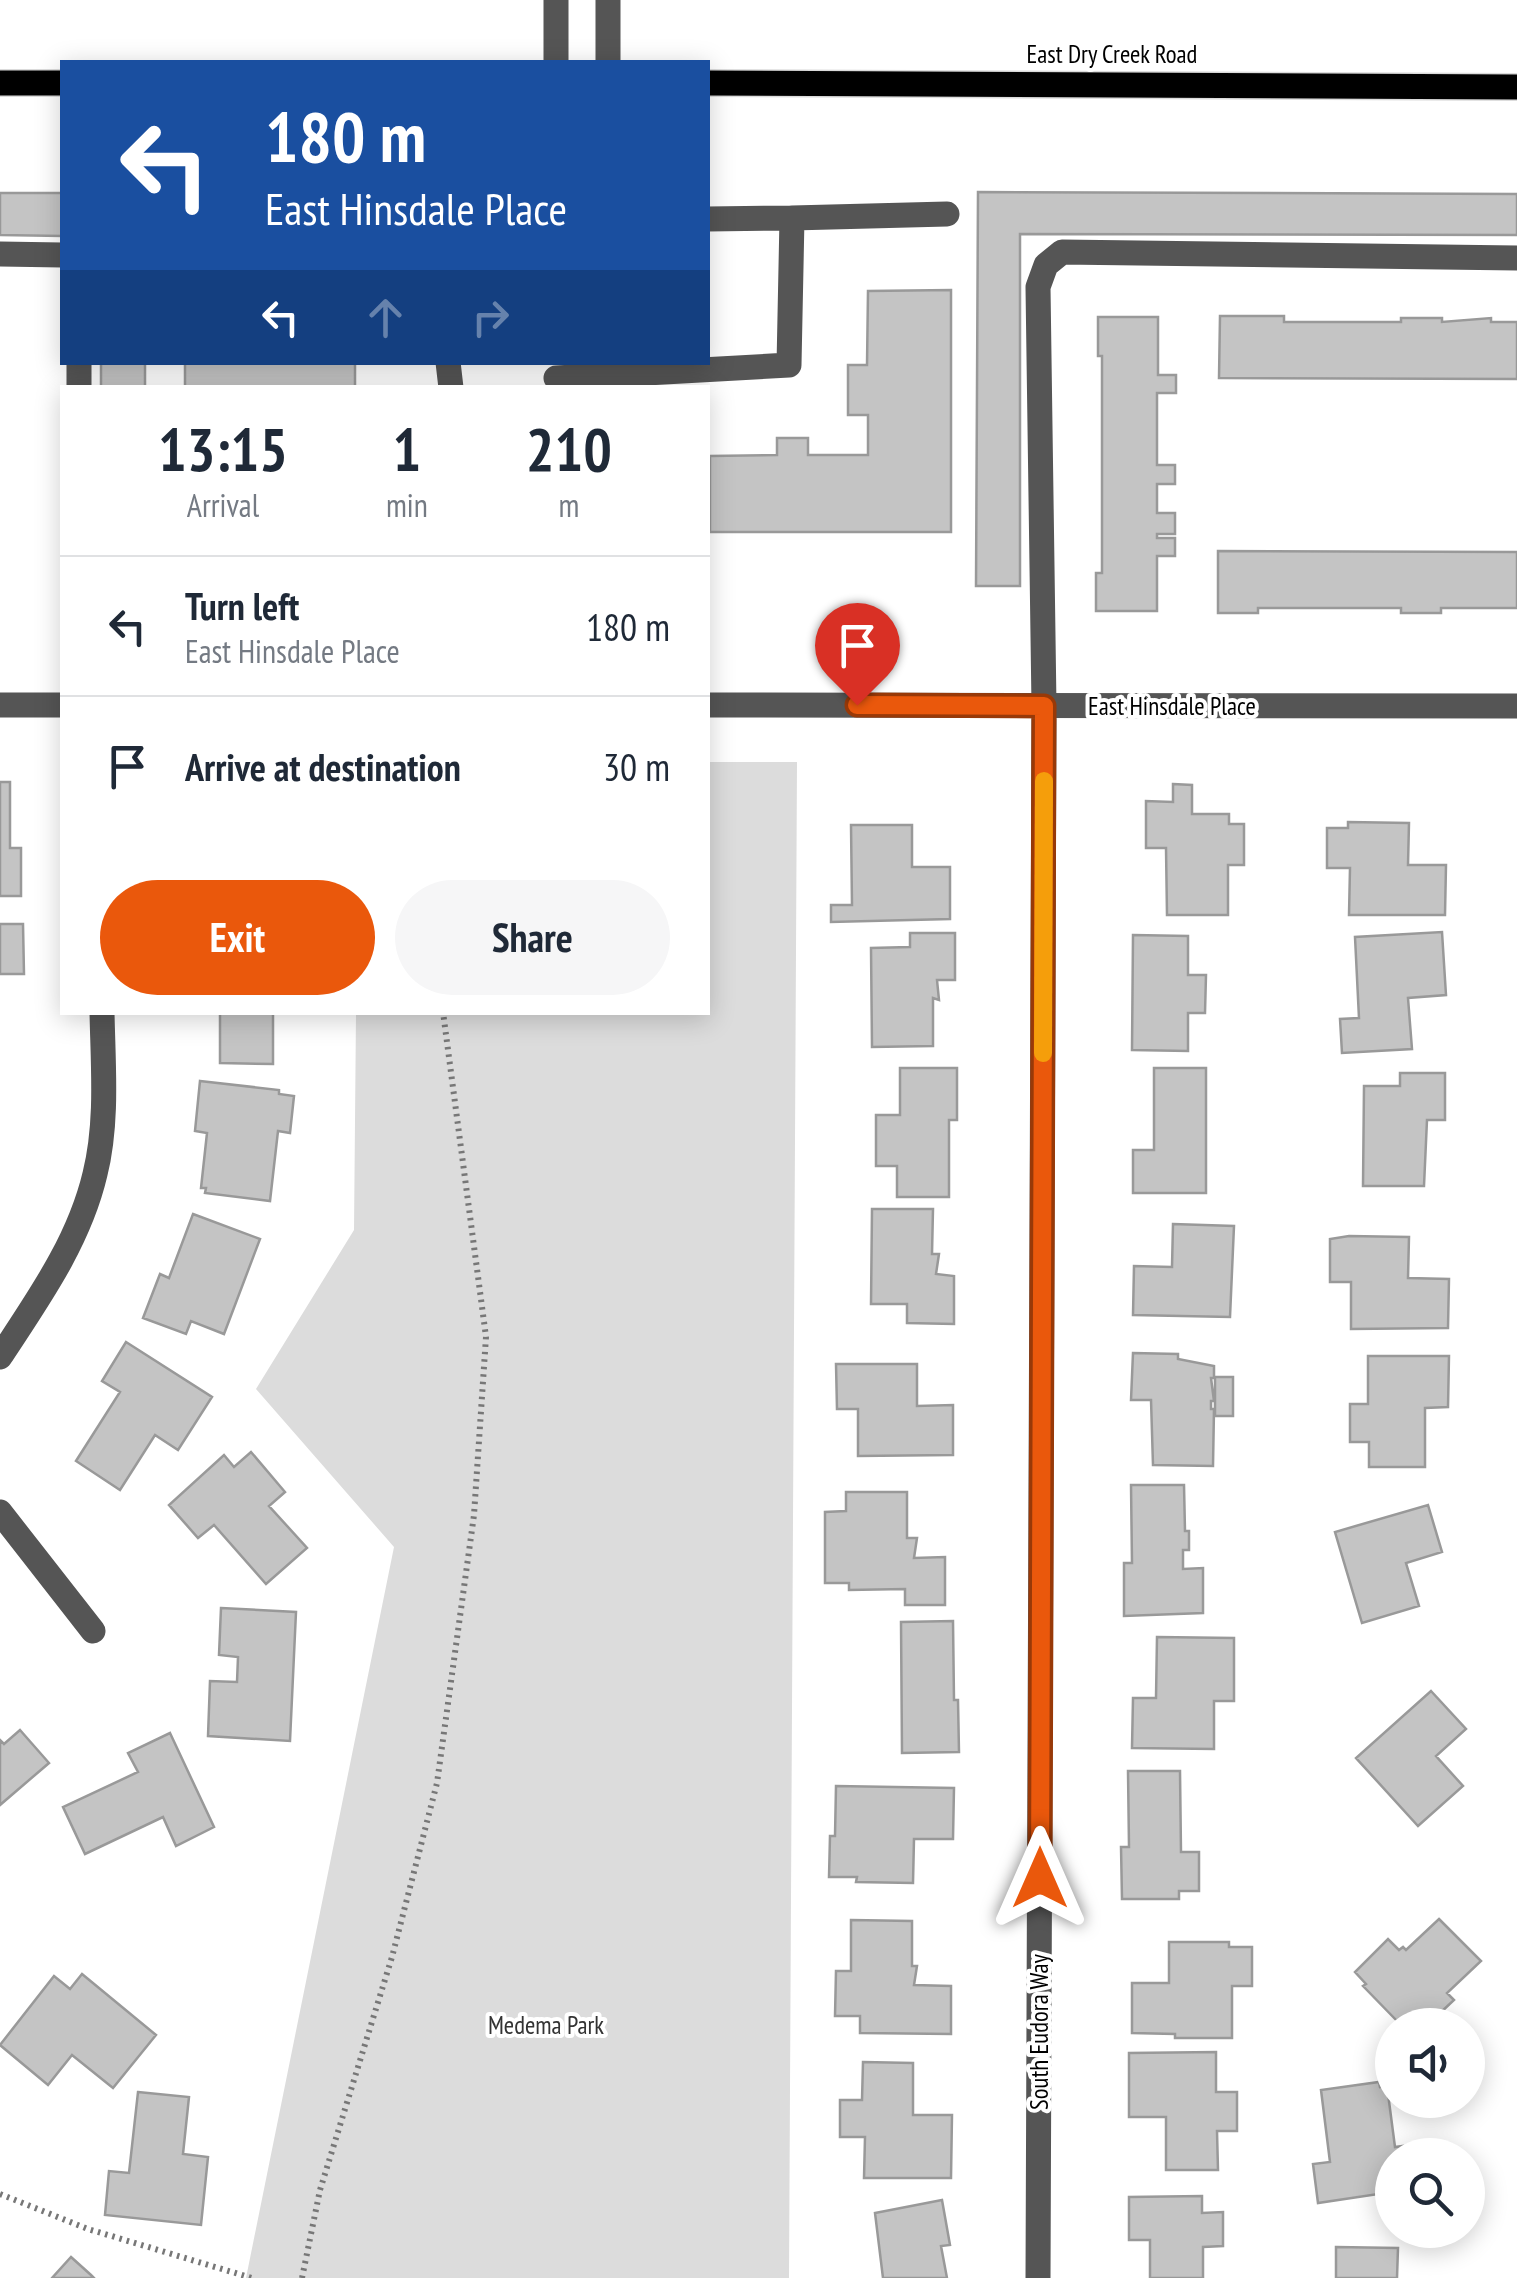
<!DOCTYPE html>
<style>
body{margin:0;font-family:"PT Sans Narrow",sans-serif;background:#f6f6f7;color:#1f2937;height:100vh;display:flex;flex-direction:column;font-size:38px;white-space:nowrap}
*{box-sizing:border-box;margin:0}
p{font-size:32px;color:#747a83}
.icon{flex:none;width:55px;height:55px;fill:none;stroke:currentColor;stroke-width:2;stroke-linecap:round;stroke-linejoin:round}
.map{position:relative;flex:1;overflow:hidden}
.panel{position:absolute;left:60px;top:385px;width:650px;height:630px;display:flex;flex-direction:column;background:#fff;border-radius:0px;box-shadow:0 5px 25px #0003}
.panel>*{flex:none}
.guide{position:absolute;left:60px;top:60px;width:650px;height:305px;border-radius:0px;box-shadow:0 5px 25px #0003;background:#1a4fa0;color:#fff;overflow:hidden}
.controls{position:absolute;left:1375px;top:2008px;display:grid;gap:20px}
.controls a{display:grid;place-items:center;width:110px;height:110px;border-radius:50%;background:#fff;box-shadow:0 5px 25px #0003;font-size:50px}
.pin{position:absolute;display:grid;place-items:center;width:85px;height:85px;color:#fff;margin:-102px -42px;border-radius:50% 50% 50% 0;rotate:-45deg;box-shadow:0 0 10px #0007}
.pin .icon{rotate:45deg}
.me{position:absolute;width:110px;margin:-55px;rotate:0deg;stroke-linejoin:round;filter:drop-shadow(0 0 8px #0008)}
.turn{display:flex;align-items:center;gap:35px;height:210px;padding:0 40px;font-size:45px}
.turn .icon{width:130px;height:130px;stroke-width:2.5}
.turn b{display:block;font-size:70px;line-height:85px}
.lanes{display:flex;align-items:center;height:95px;padding:0 40px;background:#0003;justify-content:center;gap:50px;direction:ltr}
.lanes .off{opacity:.35}
.eta{display:flex;justify-content:space-evenly;align-items:center;height:170px;text-align:center}
.eta b{font-size:60px;font-weight:700;line-height:70px}
.cta{display:flex;gap:20px;margin-top:auto;padding:20px 40px}
.cta a{flex:1;height:115px;border-radius:60px;background:#ea580c;color:#fff;font-size:40px;font-weight:700;line-height:115px;text-align:center}
.cta a+a{background:#f6f6f7;color:#1f2937}
ul{padding:0;list-style:none}
li{display:flex;align-items:center;gap:30px;height:140px;padding:0 40px;border-top:2px solid #e0e1e3}
li div{flex:1}
li b{display:block;font-size:38px}
li em{font-style:normal}
.map>svg:first-child{display:block}
.green{fill:#dcdcdc}
.building{fill:#c4c4c4;stroke:#999;stroke-width:2.5}
.lines{fill:none;stroke-linecap:round;stroke-linejoin:round}
.major-casing{stroke:#dbdbdb;stroke-width:28}
.path{stroke:#777;stroke-width:6;stroke-dasharray:2.5 5;stroke-linecap:butt}
.minor{stroke:#555;stroke-width:25}
.major{stroke:#000;stroke-width:25}
.route-casing{stroke:#983908;stroke-width:25}
.route{stroke:#ea580c;stroke-width:18}
.slow{stroke:#f59e0b;stroke-width:18}
.labels{text-anchor:middle;dominant-baseline:central;stroke-width:8;stroke-linejoin:round;paint-order:stroke}
.street-label{font-size:25px;fill:#000;stroke:#fff}
.park-label{font-size:25px;fill:#333;stroke:#fff}
</style>
<div class="map">
<svg width="1517" height="2278" viewBox="0 0 1517 2278">
<rect width="100%" height="100%" fill="#fff"/>
<path class="green" d="M708 762H797L789 2278H246L394 1547 256 1389 354 1230 356 1013 708 1012Z"/>
<path class="building" d="M978 192 1517 194V235L1020 234V586H976Z
M0 193H62V236L0 235Z
M951 290V532H710V456L777 455V438H808V455H868V415H848V365H867L868 291Z
M1220 316H1284V322H1401V318H1442V322L1491 318V322H1517V379L1219 378Z
M1098 317H1158V375H1176V393H1157V465H1175V484H1157V513H1175V534H1157V538H1175V556H1157V611H1096V573H1102V356H1098Z
M101 362H145V388H101Z
M185 362H355V388H185Z
M1218 551 1517 552V608H1441V613H1401V608H1258V613H1218Z
M0 782H10V848H21V896H0Z
M1173 784 1192 785V814H1229V824H1244V865H1228V915H1167L1166 848H1146V801L1173 802Z
M1348 822 1409 823 1408 865H1446L1445 915H1349L1350 868H1327V828H1348Z
M851 825H912V867H950V919L831 922V905H852Z
M0 924H23L24 974H0Z
M1442 932 1446 995 1408 998 1412 1049 1342 1053 1340 1019 1359 1018 1355 937Z
M910 933H955V980H937L939 1000 933 998V1046L872 1047 871 948 910 947Z
M1133 935 1188 936V975H1206L1205 1013H1188V1051L1132 1050Z
M220 1012H273V1064L220 1063Z
M900 1068H957V1120H949V1197H897V1166H876V1115H900Z
M1154 1068H1206V1193H1133V1150H1154Z
M1400 1073H1445V1120H1427L1424 1186H1363L1364 1086H1400Z
M200 1081 279 1090V1094L294 1096 290 1133 278 1131 270 1201 205 1193 206 1188H201L207 1133 195 1131Z
M872 1209H933L932 1254H939L936 1274 954 1276V1324L907 1323V1304H871Z
M193 1214 260 1239 224 1334 191 1321 186 1334 143 1318 160 1274 169 1278Z
M1173 1224 1234 1226 1230 1317 1133 1315 1134 1266 1172 1267Z
M1349 1236 1409 1237 1408 1278 1449 1279 1448 1328 1351 1329V1282H1330V1239Z
M126 1342 212 1397 178 1450 155 1435 120 1490 76 1461 120 1392 102 1381Z
M1133 1353 1178 1354V1359L1214 1366V1378H1211L1214 1401H1211V1409H1214L1213 1466 1153 1465 1151 1400H1131Z
M1368 1356H1449L1448 1407 1425 1408V1467H1369V1442H1350V1404H1368Z
M836 1364H917V1406L953 1405V1455L858 1456V1409H837Z
M1215 1377H1233V1416H1215Z
M251 1452 285 1492 269 1506 307 1548 266 1584 214 1525 198 1538 169 1505 224 1455 234 1467Z
M1131 1485H1184L1185 1531H1189V1550H1183V1569L1203 1568V1613L1124 1616V1563H1132Z
M846 1492H907V1538H917L914 1558 945 1557V1605H905V1589L849 1590V1583H825V1512L846 1511Z
M1428 1505 1442 1552 1406 1563 1419 1606 1362 1623 1335 1532Z
M221 1608 296 1612 290 1741 208 1736 210 1681 237 1682 238 1657 219 1655Z
M953 1621 954 1700H958L959 1752 902 1753 901 1622Z
M1157 1637 1234 1638V1701H1214V1749L1132 1748 1133 1698H1156Z
M1431 1691 1466 1729 1436 1756 1463 1786 1418 1826 1356 1758Z
M20 1730 49 1763 0 1805V1740L4 1744Z
M170 1733 214 1827 176 1846 163 1817 85 1854 63 1807 138 1772 128 1753Z
M1128 1771H1180L1181 1852H1199V1891H1179V1899H1122L1121 1847H1129Z
M836 1786 954 1788 953 1839H914L913 1883 856 1882 857 1877H829L830 1836H835Z
M1439 1919 1481 1961 1447 1993 1454 2000 1439 2014 1446 2025H1394L1398 2022 1363 1986 1366 1984 1355 1972 1388 1939 1399 1950 1403 1947 1406 1950Z
M851 1920 912 1921V1966H917L914 1985 951 1986V2034L860 2033V2016H835L836 1971H851Z
M1169 1942H1229V1947H1252V1986H1232V2038H1175V2034L1132 2033V1983H1169Z
M82 1974 156 2035 113 2088 72 2055 48 2085 0 2045 54 1976 70 1989Z
M1216 2052V2092H1237V2131H1217L1218 2170H1166V2117H1129V2053Z
M863 2062 913 2063V2115H952L951 2178H864L865 2137H840V2100H862Z
M1379 2082 1380 2087 1387 2086 1395 2147 1403 2146 1404 2155H1392V2192L1318 2203 1313 2164 1330 2162 1321 2090Z
M138 2092 189 2097 183 2154 208 2157 201 2225 105 2215 109 2171 129 2173Z
M1202 2196V2213L1223 2212V2246L1203 2247V2278H1150V2240H1129V2197Z
M942 2200 950 2245 941 2246 947 2278H883L875 2213Z
M1336 2247 1398 2248 1397 2278H1336Z
M71 2257 91 2275 94 2278H52Z"/>
<g class="lines">
<defs>
<path id="major" d="M0 83H62
M708 83 1517 87"/>
</defs>
<use href="#major" class="major-casing"/>
<path class="path" d="M0 2194 88 2229 252 2278
M302 2278 320 2190 392 1957 437 1783 474 1515 486 1337 443 1012"/>
<path class="minor" d="M556 0V62
M608 0V62
M792 218 947 214
M0 254 62 255
M448 362 451 388
M556 378 789 365 792 218 708 219
M79 388V362
M0 705H62
M708 705 1517 706
M0 1357C38 1299 79 1242 95 1174 108 1122 103 1065 102 1012
M0 1512 93 1631
M1038 2278 1044 706 1038 287 1046 265 1062 252 1517 258"/>
<use href="#major" class="major"/>
</g>
<g class="lines">
<defs>
<path id="route" d="M857 705 1044 706 1040 1878"/>
</defs>
<use href="#route" class="route-casing"/>
<use href="#route" class="route"/>
<path class="slow" d="M1043 1053 1044 781"/>
</g>
<g class="labels">
<g class="street-label">
<text x="1112" y="54">East Dry Creek Road</text>
<text x="1172" y="706">East Hinsdale Place</text>
<text transform="translate(1039 2032) rotate(-90)">South Eudora Way</text>
</g>
<g class="park-label">
<text x="546" y="2025">Medema Park</text>
</g>
</g>
</svg>
<div class="controls">
<a><svg class="icon" aria-label="sound" viewBox="0 0 24 24"><path d="M4 9h4l5-4v14l-5-4H4zM17 9q2 3 0 6"/></svg></a>
<a><svg class="icon" aria-label="search" viewBox="0 0 24 24"><circle cx="10" cy="10" r="6"/><path d="M15 15l6 6"/></svg></a>
</div>
<div class="pin" style="left:857px;top:705px;background:#d93025"><svg class="icon" aria-label="arrive" viewBox="0 0 24 24"><path d="M6 21V4h12l-3 4 3 4H6"/></svg></div>
<svg class="me" style="left:1040px;top:1878px" viewBox="-20 -20 40 40"><path d="M0-17L14 15 0 8-14 15z" fill="#ea580c" stroke="#fff" stroke-width="4"/></svg>
<div class="guide">
<div class="turn"><svg class="icon" aria-label="left" viewBox="0 0 24 24"><path d="M17 20v-9H6M10 6l-5 5 5 5"/></svg><div><b>180 m</b>East Hinsdale Place</div></div>
<div class="lanes"><svg class="icon" aria-label="left" viewBox="0 0 24 24"><path d="M17 20v-9H6M10 6l-5 5 5 5"/></svg><svg class="icon off" aria-label="ahead" viewBox="0 0 24 24"><path d="M12 20V5M6 11l6-6 6 6"/></svg><svg class="icon off" aria-label="right" viewBox="0 0 24 24"><path d="M7 20v-9h11M14 6l5 5-5 5"/></svg></div>
</div>
<section class="panel">
<div class="eta">
<div><b>13:15</b><p>Arrival</p></div>
<div><b>1</b><p>min</p></div>
<div><b>210</b><p>m</p></div>
</div>
<ul>
<li><svg class="icon" aria-label="left" viewBox="0 0 24 24"><path d="M17 20v-9H6M10 6l-5 5 5 5"/></svg><div><b>Turn left</b><p>East Hinsdale Place</p></div><em>180 m</em></li>
<li><svg class="icon" aria-label="arrive" viewBox="0 0 24 24"><path d="M6 21V4h12l-3 4 3 4H6"/></svg><div><b>Arrive at destination</b></div><em>30 m</em></li>
</ul>
<div class="cta"><a>Exit</a><a>Share</a></div>
</section>
</div>
